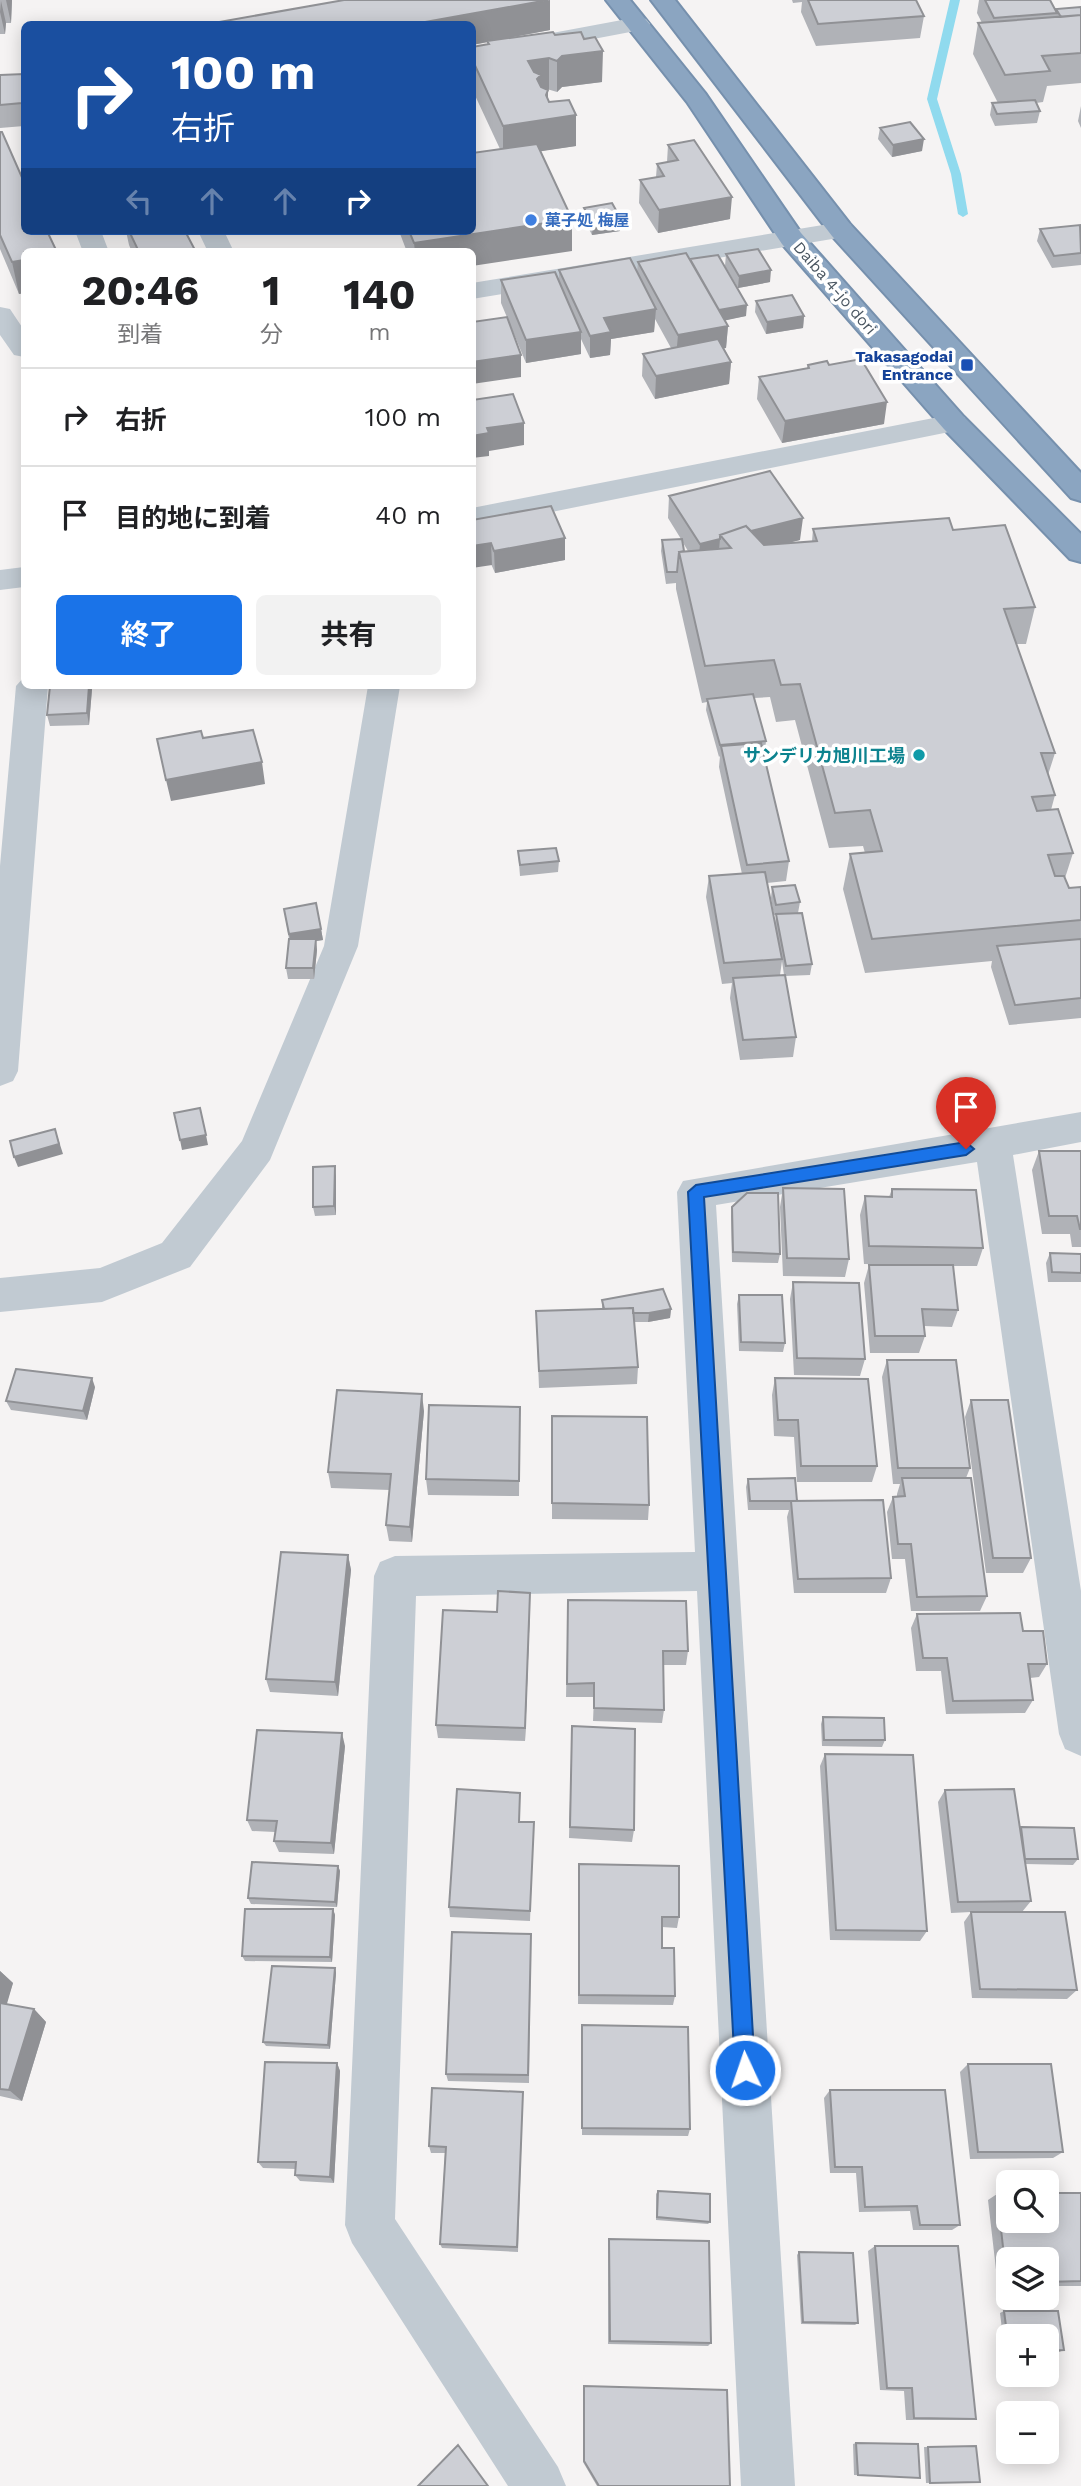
<!DOCTYPE html>
<html lang="ja">
<meta charset="utf-8">
<style>
body{margin:0;font-family:"Work Sans","Noto Sans JP",sans-serif;background:#f2f2f2;color:#202124;height:100vh;display:flex;flex-direction:column;font-size:26px;white-space:nowrap}
*{box-sizing:border-box;margin:0}
p{font-size:23px;color:#757577}
.icon{flex:none;width:38px;height:38px;fill:none;stroke:currentColor;stroke-width:2;stroke-linecap:round;stroke-linejoin:round}
.map{position:relative;flex:1;overflow:hidden}
.side{position:absolute;left:21px;top:248px;width:455px;height:441px;display:flex;flex-direction:column;background:#fff;border-radius:10px;box-shadow:0 4px 18px #0003}
.side>*{flex:none}
.banner{position:absolute;left:21px;top:21px;width:455px;height:214px;border-radius:10px;box-shadow:0 4px 18px #0003;background:#1a4fa0;color:#fff;overflow:hidden}
.controls{position:absolute;left:996px;top:2170px;display:grid;gap:14px}
.controls a{display:grid;place-items:center;width:63px;height:63px;border-radius:10px;background:#fff;box-shadow:0 4px 18px #0003;font-size:35px}
.pin{position:absolute;display:grid;place-items:center;width:60px;height:60px;color:#fff;margin:-72px -30px;border-radius:50% 50% 50% 0;rotate:-45deg;box-shadow:0 0 7px #0007}
.pin .icon{rotate:45deg}
.me{position:absolute;width:77px;margin:-38px;rotate:357deg;stroke-linejoin:round;filter:drop-shadow(0 0 5px #0008)}
.turn{display:flex;align-items:center;gap:24px;height:147px;padding:0 35px;font-size:32px}
.turn .icon{width:91px;height:91px;stroke-width:2.5}
.turn b{display:block;font-size:49px;line-height:60px}
.lanes{display:flex;align-items:center;height:66px;padding:0 35px;background:#0003;justify-content:center;gap:35px;direction:ltr}
.lanes .off{opacity:.35}
.eta{display:flex;justify-content:space-evenly;align-items:center;height:119px;text-align:center}
.eta b{font-size:42px;font-weight:700;line-height:49px}
.button{display:flex;gap:14px;margin-top:auto;padding:14px 35px}
.button a{flex:1;height:80px;border-radius:10px;background:#1a73e8;color:#fff;font-size:28px;font-weight:700;line-height:80px;text-align:center}
.button a+a{background:#f2f2f2;color:#202124}
ul{padding:0;list-style:none}
li{display:flex;align-items:center;gap:21px;height:98px;padding:0 35px;border-top:2px solid #e0e0e0}
li div{flex:1}
li b{display:block;font-size:26px}
li em{font-style:normal}
.map>svg:first-child{display:block}
.lines{fill:none;stroke-linecap:round;stroke-linejoin:round}
.stream{fill:#90daee;fill-rule:evenodd}
.highway-casing{stroke:#7690ad;stroke-width:4}
.minor{fill:#c1cad2;fill-rule:evenodd}
.highway{fill:#8ba5c1;fill-rule:evenodd}
.wall{fill:#b0b2b7;fill-rule:evenodd}
.shaded-wall{fill:#909195}
.building{fill:#cdcfd5;stroke:#909195;stroke-width:2}
.route{fill:#1a73e8;stroke:#114b97;stroke-width:2}
.shop-dot{fill:#3f7fe0;stroke:#fff;stroke-width:2.5}
.transit-dot{fill:#1a4fb4;stroke:#fff;stroke-width:2.5}
.culture-dot{fill:#0f9aa8;stroke:#fff;stroke-width:2.5}
.labels{text-anchor:middle;dominant-baseline:central;stroke-width:7;stroke-linejoin:round;paint-order:stroke}
.far-shop-label{font-size:16px;font-weight:bold;fill:#366cbe;stroke:#fff;text-anchor:start}
.far-street-label{font-size:16px;fill:#4a5661;stroke:#fff}
.far-transit-label{font-size:16px;font-weight:bold;fill:#164399;stroke:#fff;text-anchor:end}
.culture-label{font-size:18px;font-weight:bold;fill:#0d838f;stroke:#fff;text-anchor:end}
</style>
<div class="map">
<svg width="1081" height="2486" viewBox="0 0 1081 2486">
<rect width="100%" height="100%" fill="#f5f3f3"/>
<g class="lines">
<path class="stream" d="M950 0H960L937 99 961 174 968 214 963 217 958 214 951 174 927 99Z"/>
<defs>
<path id="highway" d="M606 0H630L705 93 801 233 964 417 1081 534V562L1070 559 944 429 782 244 687 102Z
M651 0H675L850 224 1081 473V501L1071 498 832 236Z"/>
</defs>
<use href="#highway" class="highway-casing"/>
<path class="minor" d="M638 17 646 19 650 24 646 29 472 62V48Z
M841 222 850 224 854 230 850 236 472 299V283Z
M75 231H101L109 252H83Z
M198 231H224L234 252H208Z
M0 307 10 309 24 330V357L14 355 0 335Z
M954 414 964 417 968 423 964 429 472 528V508Z
M24 567V587L0 590V570Z
M24 677V686H48L18 1071 13 1081 0 1086V866L16 686Z
M368 686H400L358 946 270 1160 190 1267 102 1302 0 1312V1278L100 1268 162 1243 242 1141 324 946Z
M1081 1112V1142L1013 1155 1081 1591V1756L1065 1749 1059 1734 977 1162 716 1205 795 2486H741L697 1591 416 1596 395 2219 558 2467 566 2486H508L352 2243 345 2225 374 1576 380 1562 395 1556 695 1552 677 1192 683 1181Z"/>
<use href="#highway" class="highway"/>
</g>
<path class="wall" d="M0 0H12L11 23H6L5 34H0Z
M550 0V30L513 37 555 35 602 82 562 87 557 92 547 89 548 90V101L576 146 540 151 572 219V251L407 252 399 231H472L500 149 472 89V47L488 45 487 42 472 45V24Z
M792 0H916L924 16 920 38 816 46 801 12 802 2 793 3Z
M979 0H1052H1050L1056 11V9L1081 7V83L1047 86 1043 102 1036 103 1040 111 1037 123 995 126 990 115 992 103H998L973 54 978 23H982L977 13Z
M24 74V126L0 128V75Z
M1081 106V128L1078 121Z
M880 128 922 151 892 157 878 139Z
M0 132 24 252V293L19 294 0 249Z
M668 145 730 219 658 233 639 203 640 180 656 177 657 164 667 162Z
M584 208 620 231 592 235 584 219Z
M1081 227V265L1052 268 1037 241 1040 229Z
M126 231H185L196 252H132L129 245Z
M726 254 770 282 738 288 725 266Z
M690 261 746 316 725 320 728 326 726 348H724L731 362 729 384 655 399 642 376 643 354 671 348 655 319 654 332 611 339 610 355 590 358 581 339V354L526 363 501 303V280L559 282V270L637 272 638 262Z
M756 301 804 316 803 328 766 334 755 312Z
M808 365H829L884 424 782 443 757 399 759 377 807 368Z
M669 496 800 540 786 543 812 541 813 529 953 530 1035 607 1026 644H1016L1055 753 1048 775 1055 795 1051 810 1073 853 1065 878 1069 888 1081 887V1018L1009 1025 991 967 992 961 865 973 843 889 850 854 865 853 863 846 829 848 795 720 776 722 770 697 754 698 766 741 765 752H763L789 861 786 881 767 883 775 924 776 915H774L771 898 772 887 800 902 798 913 812 964 810 975 785 976 796 1037 793 1057 740 1060 730 998 732 983 722 984 706 897 709 876 742 874 719 767 720 756 719 757 706 710 707 702 702 703 676 589V583L666 584 661 551 662 540 681 539 668 518ZM682 541 688 551H684ZM782 961 784 975H780Z
M472 520 565 560 495 573Z
M92 689 89 725 50 726 47 715Z
M518 851 559 861 558 872 520 876Z
M284 909 321 929 323 940 316 941 317 950 314 979H288L286 968 289 939Z
M1039 1151H1081V1247H1072L1070 1234H1042L1032 1170Z
M336 1176V1215L315 1216 313 1207Z
M783 1188 849 1259 845 1277 783 1276 780 1207Z
M892 1189 983 1248 977 1266H953L958 1310 952 1327 924 1326 925 1336 919 1353H870L864 1283 869 1265H934L864 1264 860 1215 865 1196 889 1197Z
M732 1207 780 1254 778 1263 732 1262 731 1216Z
M1050 1253 1081 1254V1282H1048L1046 1263Z
M793 1282 865 1359 860 1376 794 1375 790 1299Z
M739 1295 785 1343 783 1352 739 1351 737 1304Z
M602 1300 671 1309 670 1318 648 1322H634L638 1367 637 1384 539 1388 536 1311 602 1309Z
M887 1360 970 1468 966 1478 987 1596 980 1611H911L905 1559H892L887 1512 893 1497 897 1496V1494L900 1484H893L882 1377Z
M775 1378 877 1466 872 1482H797L794 1437 774 1436 772 1395Z
M95 1387 87 1420 11 1410 6 1401Z
M971 1400 1031 1558 1023 1573H986L965 1417Z
M520 1407 519 1496 428 1495 426 1479Z
M424 1411 412 1542 389 1541 386 1525 390 1490 331 1488 328 1472Z
M552 1416 649 1505 648 1520 552 1519Z
M748 1479 797 1501 891 1578 886 1593H794L787 1517 789 1510H748L746 1487Z
M348 1555 351 1570 338 1696 270 1692 266 1679Z
M568 1600 688 1651 686 1665H663L664 1710 662 1723 593 1721 594 1697H566Z
M530 1607 525 1741 438 1738 436 1725 497 1612Z
M917 1614 1023 1631 1047 1664 1039 1677 1030 1678 1033 1700 1025 1713 946 1714 941 1671H916L911 1628Z
M823 1717 885 1740 882 1747 822 1746 821 1724Z
M572 1726 634 1830 632 1842 569 1838Z
M345 1746 334 1854 279 1852 274 1841 275 1832 252 1831 247 1820Z
M825 1754 927 1931 920 1941 830 1940 820 1766Z
M945 1790 1020 1828 1078 1859 1073 1865 1025 1864 1031 1901 1022 1912H999L1077 1990 1067 1999 972 1998 964 1922 971 1912 951 1913 938 1802Z
M520 1793V1822H534L530 1921 450 1917 449 1907Z
M579 1864 679 1917 677 1928 662 1927V1948L675 1996 673 2005 578 2004Z
M338 1866 340 1871 337 1907 251 1904 248 1898Z
M333 1909 335 1915 332 1962 245 1961 242 1956Z
M531 1934 529 2083 448 2081 446 2074Z
M335 1968 336 1973 330 2049 266 2046 263 2042Z
M0 1971 13 1983 6 2004 34 2009 46 2022 22 2101 0 2096Z
M582 2025 690 2129 688 2136 582 2135Z
M337 2063 340 2071 334 2183 300 2181 295 2175 296 2169 263 2168 258 2162Z
M968 2064 1063 2152 1053 2158 970 2159 960 2072Z
M830 2090 960 2225 952 2230H913L910 2211 859 2212 856 2173H830L824 2098Z
M523 2092 518 2252 442 2248 440 2244 445 2153H431L429 2146Z
M658 2191 710 2222 708 2224 656 2220V2194Z
M1081 2193V2286H1046V2259H1008V2286L998 2287 988 2200 997 2194Z
M609 2239 711 2343 708 2346 608 2344V2244Z
M875 2246 976 2419 967 2420H906L904 2391 880 2390 868 2251Z
M799 2252 858 2323 855 2325 801 2324 797 2255Z
M1004 2311H1058L1064 2350 1059 2352H1046V2336H1008V2354H1005L1000 2313Z
M584 2386 730 2486H597L583 2462Z
M856 2443 916 2478 854 2475 853 2444Z
M924 2447H928L980 2482 926 2483Z"/>
<path class="shaded-wall" d="M6 0H12L11 23Z
M550 0V30L472 45V24H414Z
M1 1 6 23 5 34 0 12Z
M603 51 602 82 562 87 557 92V61L562 56Z
M549 58V89L541 90 528 61Z
M24 74V115L22 103Z
M548 90V119L576 115V146L503 157V126L546 95Z
M924 139 922 151 892 157 893 145Z
M732 197 730 219 658 233 659 210Z
M572 219V251L472 266V252H415L414 243Z
M621 219 620 231 592 235 593 224Z
M24 260V293L19 294 12 262Z
M771 270 770 282 738 288 739 276Z
M747 305 746 316 718 322 719 310Z
M656 309 654 332 611 339 610 355 590 358V336L604 318Z
M804 316 803 328 766 334 767 322Z
M728 326 726 348 676 357 678 335Z
M581 332V354L526 363V340Z
M521 355V377L472 384V362Z
M731 362 729 384 655 399 656 376Z
M887 402 884 424 782 443 785 421Z
M524 423V445L489 451V456L472 458V436L487 428Z
M803 518 800 540 730 558 731 548 723 538Z
M565 538V560L495 573 494 551Z
M720 539 718 561 698 566 700 544Z
M491 543 492 565 472 568V546Z
M89 686H91L92 689 89 725 87 713Z
M262 762 265 784 171 801 166 780Z
M321 929 323 940 316 941 317 950 314 979 313 968 291 945 289 934Z
M55 1129 63 1154 18 1167 14 1157Z
M206 1135 208 1145 182 1150 180 1140Z
M335 1166 336 1176V1215L334 1206Z
M671 1309 670 1318 648 1322 649 1313Z
M92 1378 95 1387 87 1420 83 1411Z
M422 1394 424 1411 412 1542 410 1527Z
M348 1555 351 1570 338 1696 335 1682Z
M530 1593V1607L525 1741V1728Z
M342 1733 345 1746 334 1854 331 1843Z
M338 1866 340 1871 337 1907 335 1902Z
M333 1909 335 1915 332 1962 330 1957Z
M335 1968 336 1973 330 2049 328 2045Z
M0 1971 13 1983 4 2014 0 2010Z
M34 2009 46 2022 22 2101 9 2090Z
M337 2063 340 2071 334 2183 330 2177Z"/>
<path class="building" d="M344 0H548L414 24H208Z
M808 0H916L924 16 818 24Z
M985 0H1050L1057 13 994 18Z
M1081 7V15L1061 17 1056 9Z
M1081 15V53L1042 56 1050 71 1005 75 978 23Z
M553 32 555 35 581 32 584 39 595 37 603 51 562 56 557 61 549 58 528 61 534 72 541 75 537 79 541 87 548 90 546 95 549 102 569 100 576 115 503 126 472 59V47L489 44 487 41Z
M24 74 22 103 0 105V75Z
M1035 100 1040 111 997 114 992 103Z
M910 122 924 139 893 145 880 128Z
M0 132H2L24 182V231H47L57 252H24V260L12 262 0 235Z
M694 140 732 197 659 210 640 180 664 176 657 164 678 160 668 145Z
M537 144 572 219 414 243 409 231H472V153Z
M612 203 621 219 593 224 584 208Z
M1080 225 1081 253 1054 256 1040 229Z
M129 231H185L196 252H139Z
M758 249 771 270 739 276 726 254Z
M686 253 728 326 678 335 638 262Z
M718 255 747 305 719 310 690 259Z
M630 258 656 309 604 318 611 332 590 336 559 270Z
M555 272 581 332 526 340 501 280Z
M792 295 804 316 767 322 756 301Z
M507 317 521 355 472 362V322Z
M718 339 731 362 656 376 643 354Z
M861 359 887 402 785 421 759 377 809 368 808 365 827 361 829 365Z
M513 394 524 423 487 428 489 433 472 436V400Z
M770 471 803 518 751 531 746 526 720 535V539L700 544 669 496Z
M551 506 565 538 494 551 491 543 472 546V520Z
M949 518 953 530 1005 525 1035 607 1004 609 1055 753H1041L1055 795 1032 797 1037 811 1058 809 1073 853 1048 855 1055 876H1064L1069 888 1081 887V920L872 939 850 854 882 851 870 810 835 813 800 684 781 685 774 660 705 666 679 552 731 548 720 535 746 526 764 545 817 541 813 529Z
M682 539 684 551 679 552 677 572H667L662 540Z
M50 686H89L87 713 47 715Z
M753 694 766 741 720 745 707 699Z
M253 730 262 762 166 780 157 739 201 731 203 738Z
M761 743 789 861 747 865 721 746Z
M556 848 559 861 520 865 518 851Z
M765 872 782 959 724 963 709 876Z
M795 885 800 902 776 905 772 887Z
M316 903 321 929 289 934 284 909Z
M802 913 812 964 786 966 776 914Z
M289 939H316L313 968H286Z
M1081 939V998L1015 1005 997 946Z
M785 975 796 1037 743 1040 733 978Z
M200 1108 206 1135 180 1140 174 1113Z
M55 1129 59 1144 14 1157 10 1141Z
M1039 1151H1081V1229H1080L1077 1216H1049Z
M335 1166 334 1206 313 1207V1167Z
M783 1188 844 1189 849 1259 787 1258Z
M892 1189 976 1190 983 1248 869 1246 865 1196 892 1197Z
M747 1193H778L780 1254 733 1252 732 1207Z
M1050 1253 1081 1254V1273L1052 1272Z
M869 1265H953L958 1310 922 1309 925 1336H875Z
M793 1282 859 1283 865 1359 797 1358Z
M663 1289 671 1309 649 1313H633V1308L604 1309 602 1300Z
M739 1295H782L785 1343 741 1342Z
M633 1308 638 1367 539 1371 536 1311Z
M887 1360H956L970 1468H898Z
M16 1369 92 1378 83 1411 6 1401Z
M775 1378 868 1379 877 1466H801L798 1420H778Z
M337 1390 422 1394 410 1527 386 1525 391 1474 328 1472Z
M971 1400H1008L1031 1558H993Z
M429 1405 520 1407 519 1481 426 1479Z
M552 1416 647 1417 649 1505 552 1503Z
M795 1478 797 1501H750L748 1479Z
M902 1478H971L987 1596 917 1597 911 1544H898L893 1497 905 1496Z
M883 1500 891 1578 798 1579 791 1501Z
M281 1552 348 1555 335 1682 266 1679Z
M498 1591 530 1593 525 1728 436 1725 443 1610 497 1612Z
M568 1600 686 1601 688 1651H663L664 1710 594 1708V1683L567 1684Z
M1020 1613 1023 1631H1043L1047 1664H1028L1033 1700 953 1701 947 1658H923L917 1614Z
M823 1717 884 1718 885 1740H824Z
M572 1726 635 1729 634 1830 570 1827Z
M257 1730 342 1733 331 1843 274 1841 277 1821 247 1820Z
M825 1754 913 1755 927 1931 836 1930Z
M457 1789 520 1793 519 1822H534L530 1911 449 1907Z
M1014 1789 1031 1901 958 1902 945 1790Z
M1021 1827 1074 1828 1078 1859H1025Z
M252 1862 338 1866 335 1902 248 1898Z
M579 1864 679 1866V1917H662V1948H674L675 1996 579 1995Z
M245 1909H333L330 1957 242 1956Z
M971 1912H1065L1077 1990 980 1989Z
M452 1932 531 1934 528 2075 446 2074Z
M272 1966 335 1968 328 2045 263 2042Z
M0 2003 34 2009 9 2090 0 2089Z
M582 2025 688 2027 690 2129 582 2128Z
M265 2062 337 2063 330 2177 295 2175 296 2162H258Z
M968 2064H1051L1063 2152H978Z
M432 2088 523 2092 517 2247 440 2244 446 2147 429 2146Z
M830 2090H945L960 2225H920L917 2206 865 2207 862 2167H835Z
M658 2191 710 2194V2222L657 2217Z
M1046 2193H1081V2281L1046 2282V2259H1008L1007 2282 997 2194H1008V2221H1046Z
M609 2239 709 2241 711 2343 610 2341Z
M875 2246H958L976 2419 914 2418 912 2388H887Z
M799 2252 853 2253 858 2323 803 2322Z
M1004 2311H1058L1064 2350 1046 2351V2336H1008V2341Z
M584 2386 727 2390 730 2486H599L584 2461Z
M856 2443 918 2444 920 2478 858 2475Z
M458 2445 488 2486H418Z
M976 2446 980 2482 930 2483 928 2447Z"/>
<path class="route" d="M966 1142 974 1149 966 1155 704 1197 755 2070 752 2077 745 2080 738 2077 735 2070 688 1192 696 1185Z"/>
<circle class="shop-dot" cx="531" cy="220" r="7"/>
<rect class="transit-dot" x="960" y="358" width="14" height="14" rx="3.5"/>
<circle class="culture-dot" cx="919" cy="755" r="7"/>
<g class="labels">
<g class="far-shop-label">
<text x="545" y="220">菓子処 梅屋</text>
</g>
<g class="far-street-label">
<text transform="translate(835 288) rotate(49)">Daiba 4-jo dori</text>
</g>
<g class="far-transit-label">
<text x="953" y="356">Takasagodai<tspan x="953" dy="18">Entrance</tspan></text>
</g>
<g class="culture-label">
<text x="905" y="755">サンデリカ旭川工場</text>
</g>
</g>
</svg>
<div class="controls">
<a><svg class="icon" aria-label="search" viewBox="0 0 24 24"><circle cx="10" cy="10" r="6"/><path d="M15 15l6 6"/></svg></a>
<a><svg class="icon" aria-label="layers" viewBox="0 0 24 24"><path d="M12 4l9 5-9 5-9-5zM3 14l9 5 9-5"/></svg></a>
<a>+</a>
<a>−</a>
</div>
<div class="pin" style="left:966px;top:1149px;background:#d93025"><svg class="icon" aria-label="arrive" viewBox="0 0 24 24"><path d="M6 21V4h12l-3 4 3 4H6"/></svg></div>
<svg class="me" style="left:745px;top:2070px" viewBox="-20 -20 40 40"><circle r="17" fill="#1a73e8" stroke="#fff" stroke-width="3"/><path d="M0-11L8 9 0 5-8 9z" fill="#fff"/></svg>
<div class="banner">
<div class="turn"><svg class="icon" aria-label="right" viewBox="0 0 24 24"><path d="M7 20v-9h11M14 6l5 5-5 5"/></svg><div><b>100 m</b>右折</div></div>
<div class="lanes"><svg class="icon off" aria-label="left" viewBox="0 0 24 24"><path d="M17 20v-9H6M10 6l-5 5 5 5"/></svg><svg class="icon off" aria-label="ahead" viewBox="0 0 24 24"><path d="M12 20V5M6 11l6-6 6 6"/></svg><svg class="icon off" aria-label="ahead" viewBox="0 0 24 24"><path d="M12 20V5M6 11l6-6 6 6"/></svg><svg class="icon" aria-label="right" viewBox="0 0 24 24"><path d="M7 20v-9h11M14 6l5 5-5 5"/></svg></div>
</div>
<section class="side">
<div class="eta">
<div><b>20:46</b><p>到着</p></div>
<div><b>1</b><p>分</p></div>
<div><b>140</b><p>m</p></div>
</div>
<ul>
<li><svg class="icon" aria-label="right" viewBox="0 0 24 24"><path d="M7 20v-9h11M14 6l5 5-5 5"/></svg><div><b>右折</b></div><em>100 m</em></li>
<li><svg class="icon" aria-label="arrive" viewBox="0 0 24 24"><path d="M6 21V4h12l-3 4 3 4H6"/></svg><div><b>目的地に到着</b></div><em>40 m</em></li>
</ul>
<div class="button"><a>終了</a><a>共有</a></div>
</section>
</div>
